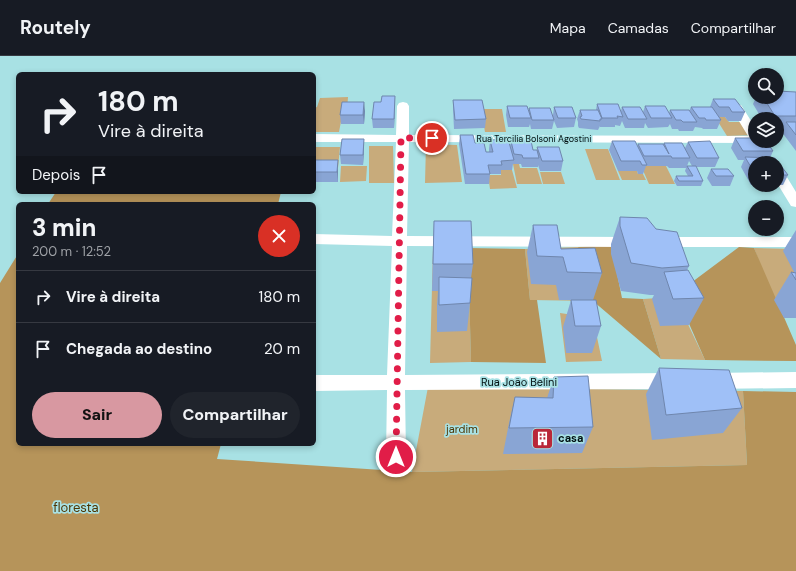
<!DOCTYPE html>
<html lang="pt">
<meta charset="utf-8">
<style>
body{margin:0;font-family:"DM Sans",sans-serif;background:#20242c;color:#f1f3f6;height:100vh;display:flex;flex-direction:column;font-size:15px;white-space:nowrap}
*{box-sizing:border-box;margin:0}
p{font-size:13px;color:#9ea1a6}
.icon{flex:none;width:22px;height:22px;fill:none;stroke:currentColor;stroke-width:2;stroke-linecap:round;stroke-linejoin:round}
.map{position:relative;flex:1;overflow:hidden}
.sheet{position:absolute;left:16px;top:146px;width:300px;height:244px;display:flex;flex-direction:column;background:#171b24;border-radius:6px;box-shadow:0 2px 6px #0003}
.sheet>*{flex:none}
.top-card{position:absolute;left:16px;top:16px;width:300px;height:122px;border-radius:6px;box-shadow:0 2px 6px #0003;background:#171b24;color:#f1f3f6;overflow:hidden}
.tools{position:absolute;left:748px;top:12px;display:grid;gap:8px}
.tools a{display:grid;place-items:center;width:36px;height:36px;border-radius:50%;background:#171b24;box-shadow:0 2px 6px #0003;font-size:20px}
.pin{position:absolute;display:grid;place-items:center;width:34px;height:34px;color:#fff;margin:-17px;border:2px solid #fff;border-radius:50%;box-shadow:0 1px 4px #0007}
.me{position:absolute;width:44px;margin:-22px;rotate:0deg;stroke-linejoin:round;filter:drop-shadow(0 0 3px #0008)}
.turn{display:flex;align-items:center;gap:14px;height:84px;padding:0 16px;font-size:18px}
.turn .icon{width:52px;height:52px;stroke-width:2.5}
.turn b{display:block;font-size:28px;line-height:34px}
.then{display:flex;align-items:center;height:38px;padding:0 16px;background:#0003;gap:8px;font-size:15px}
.round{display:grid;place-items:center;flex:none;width:42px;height:42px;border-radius:21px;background:#20242c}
.summary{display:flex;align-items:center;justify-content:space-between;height:68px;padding:0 16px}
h1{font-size:24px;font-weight:800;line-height:30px}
.cta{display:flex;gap:8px;margin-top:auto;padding:8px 16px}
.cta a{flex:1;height:46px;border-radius:24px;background:#d898a1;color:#111;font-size:16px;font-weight:800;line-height:46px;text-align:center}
.cta a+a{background:#20242c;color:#f1f3f6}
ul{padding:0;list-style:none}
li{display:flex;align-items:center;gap:12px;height:52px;padding:0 16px;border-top:1px solid #363941}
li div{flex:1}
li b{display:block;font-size:15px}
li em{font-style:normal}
header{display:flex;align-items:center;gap:24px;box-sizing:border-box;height:56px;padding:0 20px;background:#171b24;border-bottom:1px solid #363941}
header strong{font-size:19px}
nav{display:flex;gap:22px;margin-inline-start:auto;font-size:14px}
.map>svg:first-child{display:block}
.green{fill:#c8ab7b}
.forest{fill:#b6945a}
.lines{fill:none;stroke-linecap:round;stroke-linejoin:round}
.street{fill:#fff;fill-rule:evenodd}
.wall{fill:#89a5d4;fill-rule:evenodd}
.shaded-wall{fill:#6f86ad}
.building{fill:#9fc0f7;stroke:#6f86ad}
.route{stroke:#e11d48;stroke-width:7;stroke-dasharray:0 12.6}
.labels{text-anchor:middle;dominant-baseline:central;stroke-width:3.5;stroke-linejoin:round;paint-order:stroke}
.far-street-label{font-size:9px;fill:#000f10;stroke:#a8e1e4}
.street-label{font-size:11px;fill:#000f10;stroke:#a8e1e4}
.park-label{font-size:11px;fill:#4d3503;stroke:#a8e1e4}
.poi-label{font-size:11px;font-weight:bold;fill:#000f10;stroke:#a8e1e4;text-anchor:start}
.near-park-label{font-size:13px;fill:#4d3503;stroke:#a8e1e4}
</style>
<header>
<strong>Routely</strong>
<nav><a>Mapa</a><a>Camadas</a><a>Compartilhar</a></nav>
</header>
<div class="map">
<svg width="796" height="515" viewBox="0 0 796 515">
<rect width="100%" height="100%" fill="#a8e1e4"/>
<path class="green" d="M348 41 347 54 343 55 339 76H314V52L317 51 320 42Z
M481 53H502L506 76H485Z
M715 61H725L729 66H741L754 79 727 80Z
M426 88 457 89 462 126 425 127Z
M369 90H393L394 127H369Z
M316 91H340L338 112H314Z
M585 93H608L620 124H596Z
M513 108H519L520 112H537L542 128H517Z
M341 110H367L366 125 340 126Z
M641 110H666L675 128H649Z
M501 114H512L517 132 490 133 488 119H501Z
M618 115H637L638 118H643L646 124H622Z
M540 116H561L565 128H543Z
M578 191 593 245 530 244 525 193Z
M468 192 471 306 430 307 433 193Z
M754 192 796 193V244H774Z
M675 241 705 304 661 303 643 243Z
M560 257 593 262 602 305 566 306Z
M428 331 743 335 747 409 412 416Z"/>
<path class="forest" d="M56 136H281L278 148H48Z
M611 188 622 242 643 243 661 303 593 245 578 191Z
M739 191 754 192 796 289V305L705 304 676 238Z
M468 192 525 193 530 244H537L546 307 471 306Z
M18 198V388H221L217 403 412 416 747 409 743 335 796 336V515H0V227Z"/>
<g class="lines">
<path class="street" d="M403 46 407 47 409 50V79L748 80 731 52 733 49H741L755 71V85H761L760 87 409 86 407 180 634 181 639 182 642 186 639 190 634 191 407 190 405 319 676 317 683 320 685 325 683 330 676 333 405 334 406 401 403 407 396 410 389 407 386 401 387 334 314 335V319H387L392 190 314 188V178L392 180 396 86H314V78L396 79 397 50 399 47Z
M777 112 782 113 796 136V151L791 150 777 127Z
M658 181H796V191H658L653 190 650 186 653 182Z
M796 316V332L710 333 703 330 701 325 703 320 710 317Z"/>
</g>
<path class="wall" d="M796 36V95L781 75 782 73H777V63H762L753 48 756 41H777Z
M395 40 394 72H373L372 63 381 46Z
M713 43 745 56 741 65H728L725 61H719L721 64 717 73H703L702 72 695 71 693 75H679L678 73H672L670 68 668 71 648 72 645 67 644 72H625L622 65 620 70 615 69V71H600V70L598 74 579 72 578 70V66L577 63 580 54H596L597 48 621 55 622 51 643 56 645 50 669 57 670 54 689 55 691 51H710Z
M453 44 486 63 485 72 454 73 453 53Z
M507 50 529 56V52L553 59 554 51 576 62 574 71 557 72 554 65 552 73H531L530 68 529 71H508L506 59Z
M365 55 364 68H341L340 59Z
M460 79 475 87 486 96H489V93L490 84 510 90 511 85 533 94H537V91L563 105 561 115H540L538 109V111H522L521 108H513L512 114H501V118H490L489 128H465L459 88Z
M735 82H755V85H766L773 95 770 102H775L788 119 783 129H777V107H755V129H751L741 111 744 104H738L731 92Z
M364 83V92L363 109 341 108 340 99Z
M612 85 638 90V88H663L664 87 685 92 688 86 719 102 715 111H696L703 125 701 130H677L674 125 676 120H688L685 115 686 112H669L667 110H646L643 118H638L637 115H618L609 94ZM689 105 692 110H687Z
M314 104 338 113V126H314Z
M711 113 734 120 730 130H712L707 122Z
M620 161 656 173 689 210 687 214 704 242 689 269 660 270 652 243 654 239H650L621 235 611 198V188Z
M434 165 473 208 471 222 470 247 467 275 437 276V248L438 235H432L433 193Z
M533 169 561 193 602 217 593 244 601 270 592 297H566L563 271 571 244H559L556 229 531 228 527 196Z
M796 174V262H784L774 244 791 216H794L783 195Z
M659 312 742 352 723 377 652 384 646 338Z
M554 321 593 371 582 397 503 398 509 367 515 341 547 342Z"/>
<path class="shaded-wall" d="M395 40V49L394 72V63Z
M364 46 365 55 364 68 363 59Z
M364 83V92L363 109V99Z
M338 104V126L337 116Z"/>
<path class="building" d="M777 35 796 36V60H775L763 41H777Z
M382 40H395L394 63H372L374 46H381Z
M713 43H735L745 56H732L729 51H719Z
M453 44H482L486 63 455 64Z
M342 46H364L363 59H340Z
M597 48H618L623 61 617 60 618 62H602Z
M507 50H527L531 62H510Z
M645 50H665L672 62H651Z
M554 51H572L576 62H558Z
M622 51H640L647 63H628Z
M691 51H712L721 64H706L705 62H699Z
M529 52H550L554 64H532Z
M580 54H598L602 63H600V65L581 63 580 61 582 60Z
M670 54H689L697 66H683L681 64H676Z
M786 66H796V79Z
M460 79H473L475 87H484L486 96H493L490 84 508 83 514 104 501 105 502 109H488L490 118H466Z
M735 82H755V85H766L773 95H743Z
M342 83H364L363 99H340Z
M511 85H531L533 94H537L539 102H523L522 99 514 98Z
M612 85H635L647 109H642L640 105H621Z
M710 85 719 102H697L688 86Z
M664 87H682L690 102H672L671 100H644L638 88H663L669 98Z
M537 91H559L563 105H542Z
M745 101 775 102 788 119H777V107H755V118Z
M314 104H338L337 116H314Z
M687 110H696L703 125H679L676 120H693Z
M711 113H728L734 120H716Z
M620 161 647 162 656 173 677 176 689 210 662 212 631 207 620 170Z
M434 165H471L473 208H433Z
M533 169H557L561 193 595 192 602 217 567 216 563 201 537 200Z
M688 214 704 242 673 243 664 216Z
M791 216 796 217V224Z
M439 221 472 222 470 247 439 249Z
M571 244H596L601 270H575Z
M659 312 729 314 742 352 666 359Z
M588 320 593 371 509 372 515 341 553 342 554 321Z"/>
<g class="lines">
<path class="route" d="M396 401 401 82H432"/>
</g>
<defs>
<symbol id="building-square" viewBox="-11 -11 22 22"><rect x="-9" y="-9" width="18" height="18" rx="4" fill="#b92839" stroke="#a8e1e4"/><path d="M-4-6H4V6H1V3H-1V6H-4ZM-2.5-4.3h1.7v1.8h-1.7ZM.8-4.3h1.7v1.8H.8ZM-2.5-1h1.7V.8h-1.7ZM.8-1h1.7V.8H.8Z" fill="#fff"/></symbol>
</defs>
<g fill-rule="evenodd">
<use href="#building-square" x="530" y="370" width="25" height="25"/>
</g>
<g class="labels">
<g class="far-street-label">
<text x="534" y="83">Rua Tercilia Bolsoni Agostini</text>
</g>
<g class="street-label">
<text x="519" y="326">Rua João Belini</text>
</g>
<g class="park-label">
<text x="462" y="373">jardim</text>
</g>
<g class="poi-label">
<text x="558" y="382">casa</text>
</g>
<g class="near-park-label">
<text x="76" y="451">floresta</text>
</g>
</g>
</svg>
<div class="tools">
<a><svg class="icon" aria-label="search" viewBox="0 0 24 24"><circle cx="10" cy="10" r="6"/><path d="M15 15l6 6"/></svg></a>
<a><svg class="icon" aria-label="layers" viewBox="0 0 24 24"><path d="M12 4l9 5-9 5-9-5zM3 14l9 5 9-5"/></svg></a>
<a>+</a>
<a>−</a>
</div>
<div class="pin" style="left:432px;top:82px;background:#d93025"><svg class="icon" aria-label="arrive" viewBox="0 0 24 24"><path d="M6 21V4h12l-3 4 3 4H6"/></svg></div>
<svg class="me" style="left:396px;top:401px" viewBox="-20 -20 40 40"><circle r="17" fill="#e11d48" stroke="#fff" stroke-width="3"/><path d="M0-11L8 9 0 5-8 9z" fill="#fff"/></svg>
<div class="top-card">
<div class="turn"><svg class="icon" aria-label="right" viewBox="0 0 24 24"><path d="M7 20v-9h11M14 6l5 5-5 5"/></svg><div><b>180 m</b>Vire à direita</div></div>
<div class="then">Depois<svg class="icon" aria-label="arrive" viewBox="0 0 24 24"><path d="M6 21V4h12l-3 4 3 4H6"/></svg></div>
</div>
<section class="sheet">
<div class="summary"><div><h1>3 min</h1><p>200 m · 12:52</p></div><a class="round" style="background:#d93025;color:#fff"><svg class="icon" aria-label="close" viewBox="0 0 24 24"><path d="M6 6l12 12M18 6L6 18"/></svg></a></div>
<ul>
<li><svg class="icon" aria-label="right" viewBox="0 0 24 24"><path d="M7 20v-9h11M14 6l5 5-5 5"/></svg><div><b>Vire à direita</b></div><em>180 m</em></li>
<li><svg class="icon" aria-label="arrive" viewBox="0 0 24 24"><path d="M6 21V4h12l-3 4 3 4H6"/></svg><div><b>Chegada ao destino</b></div><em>20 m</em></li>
</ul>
<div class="cta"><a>Sair</a><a>Compartilhar</a></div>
</section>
</div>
